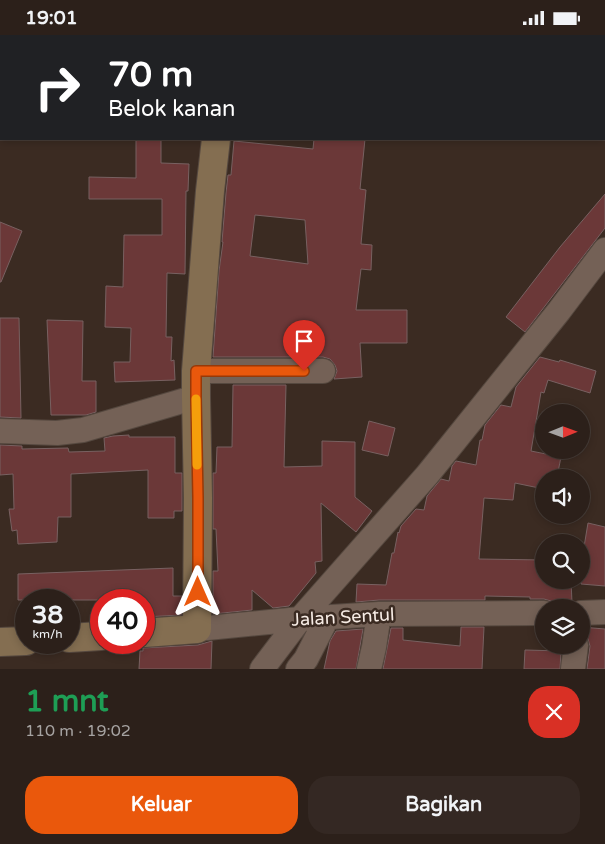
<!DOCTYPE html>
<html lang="id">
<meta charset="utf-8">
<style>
body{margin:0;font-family:"Varela Round",sans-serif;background:#342823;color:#f1f3f6;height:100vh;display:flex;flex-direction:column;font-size:19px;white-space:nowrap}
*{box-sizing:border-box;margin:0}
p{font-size:16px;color:#a6a3a2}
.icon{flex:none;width:28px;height:28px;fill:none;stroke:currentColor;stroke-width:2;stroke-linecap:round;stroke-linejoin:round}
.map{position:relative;height:634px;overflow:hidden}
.drawer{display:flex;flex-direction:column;background:#2c201a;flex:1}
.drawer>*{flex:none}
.top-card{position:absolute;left:0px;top:0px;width:605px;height:105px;box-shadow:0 2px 8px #0003,0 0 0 1px #483e39;background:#202124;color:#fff;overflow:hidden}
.needle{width:32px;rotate:89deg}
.buttons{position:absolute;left:535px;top:369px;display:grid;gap:10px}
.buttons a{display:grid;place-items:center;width:55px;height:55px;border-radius:50%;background:#2c201a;box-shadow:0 2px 8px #0003,0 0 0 1px #483e39;font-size:25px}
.speed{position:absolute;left:15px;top:554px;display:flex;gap:10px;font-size:25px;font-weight:700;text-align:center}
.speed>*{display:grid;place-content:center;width:65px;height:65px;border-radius:50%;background:#2c201a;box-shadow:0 2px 8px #0003,0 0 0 1px #483e39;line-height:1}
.speed small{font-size:12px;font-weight:400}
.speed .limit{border:8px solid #d22;background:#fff;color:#111}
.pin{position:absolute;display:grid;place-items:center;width:42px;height:42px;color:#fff;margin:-51px -21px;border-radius:50% 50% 50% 0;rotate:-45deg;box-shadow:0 0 5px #0007}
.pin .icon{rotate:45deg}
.me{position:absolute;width:55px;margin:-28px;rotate:0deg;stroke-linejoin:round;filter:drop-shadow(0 0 4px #0008)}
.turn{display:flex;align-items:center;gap:18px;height:105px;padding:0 25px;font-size:22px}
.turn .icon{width:65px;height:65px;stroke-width:2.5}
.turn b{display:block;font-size:35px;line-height:42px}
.round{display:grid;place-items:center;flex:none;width:52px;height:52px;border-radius:20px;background:#342823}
.overview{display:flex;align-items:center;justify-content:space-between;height:85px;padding:0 25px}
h1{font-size:30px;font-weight:700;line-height:38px;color:#1e9e55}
.cta{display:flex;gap:10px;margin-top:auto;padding:10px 25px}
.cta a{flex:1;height:58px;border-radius:20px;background:#ea580c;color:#fff;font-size:20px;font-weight:700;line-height:58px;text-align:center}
.cta a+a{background:#342823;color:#f1f3f6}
.status{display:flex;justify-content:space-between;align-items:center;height:35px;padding:0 25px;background:#2c201a;direction:ltr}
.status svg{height:14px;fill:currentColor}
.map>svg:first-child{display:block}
.building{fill:#6b3838;stroke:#786161;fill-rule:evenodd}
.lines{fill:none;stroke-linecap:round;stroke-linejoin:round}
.street-casing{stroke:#55483f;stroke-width:26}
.secondary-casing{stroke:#55483f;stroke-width:30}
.street{stroke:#746156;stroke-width:24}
.secondary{stroke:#846e51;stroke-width:28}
.route-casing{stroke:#983908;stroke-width:12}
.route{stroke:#ea580c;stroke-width:9}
.slow{stroke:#f59e0b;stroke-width:9}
.labels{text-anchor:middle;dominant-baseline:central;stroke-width:5;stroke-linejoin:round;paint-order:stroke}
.street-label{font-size:18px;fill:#f7ece5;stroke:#3b2b22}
</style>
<div class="status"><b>19:01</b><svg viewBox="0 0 49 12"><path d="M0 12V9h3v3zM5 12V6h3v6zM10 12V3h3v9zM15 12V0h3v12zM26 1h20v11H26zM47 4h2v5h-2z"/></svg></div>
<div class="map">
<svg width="605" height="634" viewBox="0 0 605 634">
<rect width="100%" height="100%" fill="#3b2b22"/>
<path class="building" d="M136 104H161V128L189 129 188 156H186L185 239 167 238 166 302H172L171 326 174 325 175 345 115 347 114 327H130L131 293 105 292 106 251 123 252 124 200H162V164H89V142L136 143Z
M314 104H365L360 154 366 155 361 209 372 210 371 235 361 234 356 275H407V308H360L362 342 334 344 337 336 335 330 330 324 323 322H213L219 236 223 207H222L226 158 228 140H231L234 106 313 114ZM255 180 305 185 308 229 250 221Z
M605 159V193L525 297 506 282 560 212Z
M0 187 22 196 1 247H0Z
M0 283H19L21 383 0 382Z
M47 285 83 286 82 346H96V377L86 380H51Z
M540 322 559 327 560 325 596 336 590 358 548 345 544 358 541 357 531 416 561 422 557 442H544V454L515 448 513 465 484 463 479 524 544 525V545H571L572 568 569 572H556L551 566 544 564H530V562L485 561V565H379L356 567 357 549 386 550 392 518H394L398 497 399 498 401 491 416 474 424 475 427 461 441 444 449 446 452 431 456 426 476 430 480 405H482L485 390 501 370 511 372 516 352Z
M233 350H286L284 432 322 431V406L355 407V462L372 476 356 497 321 468 322 526 315 527 316 538 289 571 273 573 252 555V575L213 579V536H218L216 494H213V438H216L217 412H232Z
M369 386 395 393 388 421 362 415Z
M129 400V402H175V438H182V476H174V483H148V435L71 439V482H58L57 507 18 509 17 495 12 496 9 474H14L13 439 0 440V410L22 411V414L68 413 69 417 105 416 104 403 113 401Z
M588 488 605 492V551L581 549 584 512Z
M173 533V561H182L181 580 144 582V565H18V539Z
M461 592H484L482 634H383L391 593H403V605L460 611Z
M581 592 605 594V634H587L590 611 588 604 585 599 581 598Z
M363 594 356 634H324L330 606 336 596Z
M212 606 211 634H139L140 616H143V613L198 610Z
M525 615 561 616 560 634H524Z"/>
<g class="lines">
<defs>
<path id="street" d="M196 336H323
M0 396 57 398 83 395 196 362
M581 578 605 577
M197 594 300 584 379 579 544 578
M262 634 300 584 428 439 559 276 605 215
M298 634 306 624 327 583
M369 634 374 612 379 579
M573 634 576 610"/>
<path id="secondary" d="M229 1V0
M144 598 197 594 198 463 196 362V336L210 156 216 104
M69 603 101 601
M0 607 26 606"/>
</defs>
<use href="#street" class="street-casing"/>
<use href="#secondary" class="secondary-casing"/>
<use href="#street" class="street"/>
<use href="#secondary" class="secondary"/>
</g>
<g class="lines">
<defs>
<path id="route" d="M198 557V463L196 362V336H304"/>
</defs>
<use href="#route" class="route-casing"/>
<use href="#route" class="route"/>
<path class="slow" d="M196 364 197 430"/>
</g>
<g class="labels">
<g class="street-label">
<text transform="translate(343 582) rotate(-3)">Jalan Sentul</text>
</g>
</g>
</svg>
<div class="buttons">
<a><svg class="needle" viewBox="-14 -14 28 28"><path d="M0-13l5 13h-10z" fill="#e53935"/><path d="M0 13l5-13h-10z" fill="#a6a3a2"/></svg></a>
<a><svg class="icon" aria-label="sound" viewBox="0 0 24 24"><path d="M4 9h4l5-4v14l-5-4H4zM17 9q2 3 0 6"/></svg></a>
<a><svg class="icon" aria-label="search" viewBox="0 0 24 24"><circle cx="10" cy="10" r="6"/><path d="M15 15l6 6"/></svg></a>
<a><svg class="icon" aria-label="layers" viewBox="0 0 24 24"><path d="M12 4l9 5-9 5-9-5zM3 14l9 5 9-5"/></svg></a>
</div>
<div class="speed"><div>38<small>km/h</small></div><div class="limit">40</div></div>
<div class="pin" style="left:304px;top:336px;background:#d93025"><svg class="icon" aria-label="arrive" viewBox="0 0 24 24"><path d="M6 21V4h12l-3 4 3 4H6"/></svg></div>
<svg class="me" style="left:198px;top:557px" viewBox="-20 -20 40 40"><path d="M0-17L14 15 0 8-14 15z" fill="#ea580c" stroke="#fff" stroke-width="4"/></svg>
<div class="top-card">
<div class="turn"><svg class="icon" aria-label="right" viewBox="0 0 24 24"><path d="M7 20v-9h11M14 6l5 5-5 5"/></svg><div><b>70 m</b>Belok kanan</div></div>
</div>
</div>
<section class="drawer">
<div class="overview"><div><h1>1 mnt</h1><p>110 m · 19:02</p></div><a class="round" style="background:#d93025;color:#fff"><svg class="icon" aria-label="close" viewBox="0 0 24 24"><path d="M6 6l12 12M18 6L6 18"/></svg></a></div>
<div class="cta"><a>Keluar</a><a>Bagikan</a></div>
</section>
